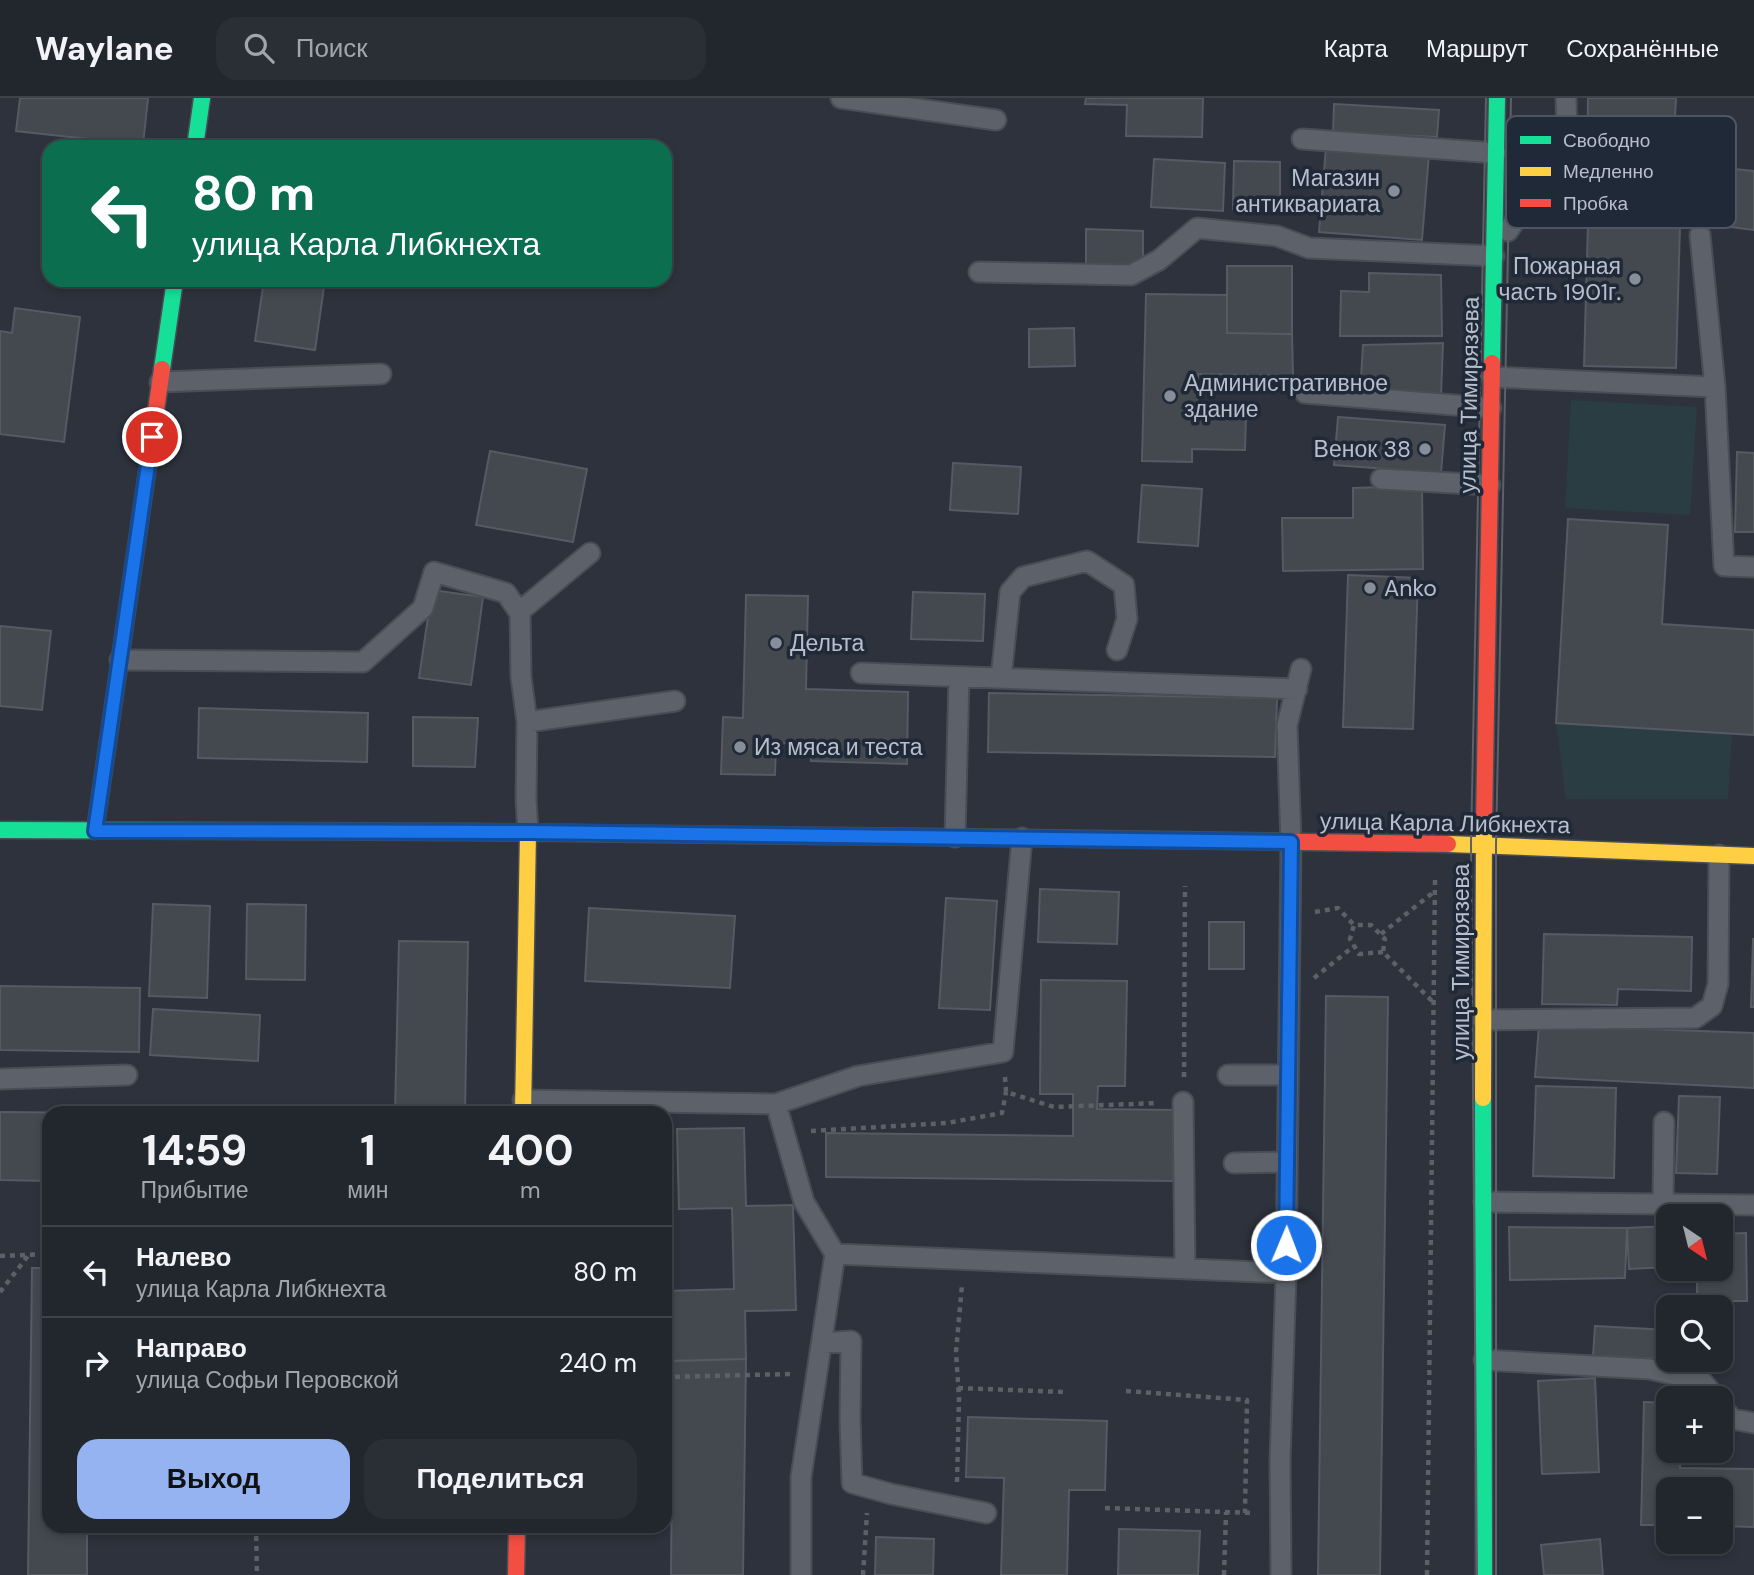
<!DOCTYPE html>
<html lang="ru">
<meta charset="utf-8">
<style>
body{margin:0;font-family:"DM Sans",sans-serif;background:#2a2e35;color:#f1f3f6;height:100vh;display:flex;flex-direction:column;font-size:26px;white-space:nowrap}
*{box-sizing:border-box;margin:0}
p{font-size:23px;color:#a2a5aa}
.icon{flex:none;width:38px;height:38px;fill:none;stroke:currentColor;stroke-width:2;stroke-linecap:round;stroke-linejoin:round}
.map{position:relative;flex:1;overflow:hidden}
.sheet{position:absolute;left:42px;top:1008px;width:630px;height:427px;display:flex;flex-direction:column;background:#22262d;border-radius:21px;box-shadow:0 4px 10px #0003,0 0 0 2px #3f4349}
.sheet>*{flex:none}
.guide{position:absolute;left:42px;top:42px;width:630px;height:147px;border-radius:21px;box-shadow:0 4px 10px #0003,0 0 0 2px #3f4349;background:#0b6e4f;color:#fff;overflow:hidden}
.needle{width:46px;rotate:145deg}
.controls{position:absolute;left:1656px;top:1106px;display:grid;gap:14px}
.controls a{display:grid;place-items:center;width:77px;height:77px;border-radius:14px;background:#22262d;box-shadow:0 4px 10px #0003,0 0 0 2px #3f4349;font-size:35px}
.pin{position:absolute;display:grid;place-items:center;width:60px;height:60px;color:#fff;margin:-30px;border:4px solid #fff;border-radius:50%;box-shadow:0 2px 7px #0007}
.me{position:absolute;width:77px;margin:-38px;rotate:1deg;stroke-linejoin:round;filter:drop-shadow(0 0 5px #0008)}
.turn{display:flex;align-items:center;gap:24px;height:147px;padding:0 35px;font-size:32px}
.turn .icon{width:91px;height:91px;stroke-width:2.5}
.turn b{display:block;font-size:49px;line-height:60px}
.eta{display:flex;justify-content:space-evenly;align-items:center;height:119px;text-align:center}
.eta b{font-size:42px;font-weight:700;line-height:49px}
.button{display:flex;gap:14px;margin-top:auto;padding:14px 35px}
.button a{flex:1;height:80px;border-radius:21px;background:#95b2f1;color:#111;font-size:28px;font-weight:700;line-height:80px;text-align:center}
.button a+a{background:#2a2e35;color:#f1f3f6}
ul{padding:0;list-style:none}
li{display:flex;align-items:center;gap:21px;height:91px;padding:0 35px;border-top:2px solid #3f4349}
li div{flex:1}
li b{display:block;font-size:26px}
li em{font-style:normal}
header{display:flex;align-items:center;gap:42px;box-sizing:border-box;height:98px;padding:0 35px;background:#22262d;border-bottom:2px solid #3f4349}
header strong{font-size:33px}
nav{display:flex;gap:38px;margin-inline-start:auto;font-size:24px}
.search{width:490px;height:63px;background:#2a2e35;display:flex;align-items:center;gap:18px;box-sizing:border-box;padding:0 24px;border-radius:21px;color:#a2a5aa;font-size:26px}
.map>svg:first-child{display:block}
.green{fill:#2a3d42}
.building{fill:#444950;stroke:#555a63;stroke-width:2}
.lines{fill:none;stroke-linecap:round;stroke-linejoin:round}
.lane-casing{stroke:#494d55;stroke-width:23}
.fast-casing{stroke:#494d55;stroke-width:19}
.slow-casing{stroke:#494d55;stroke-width:19}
.jam-casing{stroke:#494d55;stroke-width:19}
.path{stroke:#5b6166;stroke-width:4.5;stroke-dasharray:5 5;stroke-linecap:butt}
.lane{stroke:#5d626a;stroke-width:19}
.fast{stroke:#16e098;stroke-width:16}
.slow{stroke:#ffcf43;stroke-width:16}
.jam{stroke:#f24e42;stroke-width:16}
.tram{stroke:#5c6068;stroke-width:2}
.route-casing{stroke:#114b97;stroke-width:18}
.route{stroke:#1a73e8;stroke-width:12}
.poi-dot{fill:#878e9a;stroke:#202937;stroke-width:2.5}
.labels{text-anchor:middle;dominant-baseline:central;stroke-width:7;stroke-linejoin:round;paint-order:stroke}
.poi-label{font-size:23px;fill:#b8bfcc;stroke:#202937;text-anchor:start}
.street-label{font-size:23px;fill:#b8bfcc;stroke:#202937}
.key{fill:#202937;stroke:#4e5664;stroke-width:2}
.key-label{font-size:19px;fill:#b8bfcc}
</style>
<header>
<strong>Waylane</strong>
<div class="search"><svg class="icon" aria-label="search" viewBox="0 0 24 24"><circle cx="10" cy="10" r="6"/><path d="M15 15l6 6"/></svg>Поиск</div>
<nav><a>Карта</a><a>Маршрут</a><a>Сохранённые</a></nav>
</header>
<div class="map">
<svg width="1754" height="1477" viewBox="0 0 1754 1477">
<rect width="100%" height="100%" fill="#2d323c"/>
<path class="green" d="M1571 302 1697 309 1690 417 1565 410Z
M1556 625 1732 636 1728 701H1566Z"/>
<path class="building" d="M20 0H148L143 47 16 33Z
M1086 0H1203L1202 39 1126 38 1127 7 1085 6Z
M1588 0H1676L1674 39 1691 38 1690 91 1587 85Z
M1334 6 1439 12 1437 39 1333 34Z
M1326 49 1429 56 1422 142 1319 134Z
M1154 61 1225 65 1223 113 1151 109Z
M1234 63 1280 64V112L1233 111Z
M1705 68 1754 73V132L1699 125Z
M1589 90 1681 92 1676 270 1584 268Z
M1086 131 1143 133V170L1086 169Z
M1227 168H1292V236L1227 235Z
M1369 175 1441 177 1442 238H1340L1341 193 1369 194Z
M264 182H325L315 252 255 243Z
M1146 196 1227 197V235L1292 236 1293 278 1198 276 1197 317 1246 318 1245 352 1192 351V364L1142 363Z
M15 210 80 219 64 344 0 336V233L12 235Z
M1074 230 1075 268 1029 269V231Z
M1443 245 1441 298 1360 297 1363 247Z
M1338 319 1445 327 1441 375 1334 367Z
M490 353 587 371 573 444 476 427Z
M1737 354 1754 355V434H1735Z
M953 365 1021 369 1018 416 950 412Z
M1142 387 1202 391 1198 448 1138 444Z
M1422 388 1423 471 1283 473 1282 420H1353V390Z
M1568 421 1668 427 1662 526 1754 532V637L1556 625Z
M1348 477 1418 480 1413 631 1343 629Z
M432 492 483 499 471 587 419 580Z
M913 494 985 496 983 543 911 541Z
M746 497 808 498 806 591 908 594 907 666 811 663V646L776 645 775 677 721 676 723 619 743 620Z
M0 528 51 533 42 612 0 608Z
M989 595 1277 600 1275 659 988 654Z
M199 610 368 615 367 664 198 660Z
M413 619 478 620 475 669 413 668Z
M1040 791 1119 794 1117 846 1038 844Z
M946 800 997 803 990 912 939 910Z
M153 806 210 808 207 900 149 898Z
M247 806 306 807 305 882 246 881Z
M589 810 735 818 730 890 585 883Z
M1209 824H1244V871H1209Z
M1544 836 1692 839 1691 893 1618 891 1617 907 1542 906Z
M1753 841H1754V909H1751Z
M399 843 468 844 465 1015H395Z
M1041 882 1127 883 1125 988H1098L1097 1011 1174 1012 1173 1083 826 1079V1035L1073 1038V996H1040Z
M0 888 140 890 139 954 0 952Z
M1326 898 1388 899 1380 1477H1318Z
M153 911 260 917 258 963 150 957Z
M1539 927 1754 935V990L1535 979Z
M1536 988 1616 990 1614 1080 1533 1078Z
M1679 998 1720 999 1717 1076 1676 1075Z
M0 1014 115 1015H49V1083L0 1082Z
M744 1030 746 1108 793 1107 796 1212 745 1213 746 1261 665 1263V1193L734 1191 732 1110 679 1111 677 1031Z
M1668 1128V1169L1629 1171 1627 1130Z
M1509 1129 1627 1130 1625 1180 1510 1182Z
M1746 1135 1747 1203H1697V1171H1720V1136Z
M32 1170H49V1428H87V1477H28Z
M1595 1228 1668 1232V1261L1593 1258Z
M746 1261 743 1477H671L673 1263Z
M1595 1280 1599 1374 1542 1376 1538 1283Z
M1644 1304 1668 1305V1353H1681L1680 1370 1754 1371V1429L1720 1428V1391H1668V1427H1641Z
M968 1319 1107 1323 1105 1392H1069L1067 1477H1001L1004 1380 966 1379Z
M1119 1431 1200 1433 1198 1477H1118Z
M876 1439 934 1441 933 1477H875Z
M1600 1441 1603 1477H1544L1541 1447Z"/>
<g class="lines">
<defs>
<path id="lane" d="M841 0 996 22
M1302 41 1496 55
M1508 133 1567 42 1566 0
M1700 137 1715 289
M979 174 1131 177 1159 162 1197 130 1277 138 1309 150 1494 158
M1492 279 1715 289 1724 468 1754 469
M160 284 381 276
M1305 295 1491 310
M1381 381 1490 387
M519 514 590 455
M120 562 363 564 423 510 434 474 506 495 519 514 520 516 521 579 527 624
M861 575 1297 591
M1001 580 1010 494 1023 479 1087 463 1124 487 1127 521 1117 552
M528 734 526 702 527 624 675 603
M955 739 959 579
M1483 922 1695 920 1712 908 1718 886 1719 757
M1228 977H1288
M0 981 127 977
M523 1002 776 1006 858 978 1003 954 1022 740
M1183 1004 1185 1171
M776 1006 804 1104 835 1156
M1234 1065 1287 1064
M1484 1104 1754 1107
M1663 1106 1664 1024
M822 1245 851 1243 850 1321 852 1385 891 1396 986 1415
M1484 1262 1650 1271 1702 1283 1716 1300
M1720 1306 1732 1321 1754 1325
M801 1477V1379L835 1156 1286 1175
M1281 1477 1280 1363 1286 1175 1291 744 1287 627 1301 571"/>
<path id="fast" d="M195 49 202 0
M1492 265 1497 0
M162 271 175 182
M0 732 476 734
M1483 1000 1484 1477"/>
<path id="slow" d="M476 734 1018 740
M1448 746 1754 758
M1483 1000 1484 728
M523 1015 528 734"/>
<path id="jam" d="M1484 728 1492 265
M95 733 162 271
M1018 740 1448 746
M516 1477 517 1428"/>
</defs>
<use href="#lane" class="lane-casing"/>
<use href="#fast" class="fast-casing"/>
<use href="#slow" class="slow-casing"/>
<use href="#jam" class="jam-casing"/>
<path class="path" d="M1315 814 1338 810 1354 827
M1381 836 1435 793
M1383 854 1359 856 1350 841 1354 827H1371L1385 841 1383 854 1433 904
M1314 880 1354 848
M1005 979 1006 994 1054 1009 1158 1005
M1184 979 1185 788
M811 1033 947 1025 1002 1015 1006 994
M0 1158 49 1156
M0 1194 28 1158
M665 1279 791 1276
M958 1290 1064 1294
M1126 1293 1247 1302 1245 1415
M957 1384 959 1300 956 1254 962 1187
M1105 1410 1255 1415
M256 1428 257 1477
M863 1477 867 1415
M1224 1477 1226 1414
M1427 1477 1435 782"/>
<use href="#lane" class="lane"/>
<use href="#fast" class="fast"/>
<use href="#slow" class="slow"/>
<use href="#jam" class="jam"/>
<path class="tram" d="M1477 1477 1471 746 1486 0
M1496 1477V747L1511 0"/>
</g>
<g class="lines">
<defs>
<path id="route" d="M152 339 95 733 528 734 1291 744 1286 1147"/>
</defs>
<use href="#route" class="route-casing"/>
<use href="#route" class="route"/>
</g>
<g class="poi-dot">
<circle cx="1394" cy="93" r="7"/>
<circle cx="1635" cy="181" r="7"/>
<circle cx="1170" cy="298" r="7"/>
<circle cx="1425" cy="351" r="7"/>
<circle cx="1370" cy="490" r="7"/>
<circle cx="776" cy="545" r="7"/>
<circle cx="740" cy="649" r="7"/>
</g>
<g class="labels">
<g class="poi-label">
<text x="1380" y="80" text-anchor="end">Магазин<tspan x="1380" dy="26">антиквариата</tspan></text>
<text x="1621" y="168" text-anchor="end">Пожарная<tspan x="1621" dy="26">часть 1901г.</tspan></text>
<text x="1184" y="285">Административное<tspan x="1184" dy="26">здание</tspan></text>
<text x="1411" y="351" text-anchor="end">Венок 38</text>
<text x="1384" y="490">Anko</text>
<text x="790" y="545">Дельта</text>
<text x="754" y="649">Из мяса и теста</text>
</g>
<g class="street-label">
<text transform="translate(1469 297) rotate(-89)">улица Тимирязева</text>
<text transform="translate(1445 725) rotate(1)">улица Карла Либкнехта</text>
<text transform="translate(1461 864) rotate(-90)">улица Тимирязева</text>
</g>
</g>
<rect x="1506" y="18" width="230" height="112" rx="10" class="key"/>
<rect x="1520" y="38" width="31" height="8" fill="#16e098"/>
<rect x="1520" y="69" width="31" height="9" fill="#ffcf43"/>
<rect x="1520" y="101" width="31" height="8" fill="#f24e42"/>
<g class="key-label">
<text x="1563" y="49">Свободно</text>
<text x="1563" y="80">Медленно</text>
<text x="1563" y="112">Пробка</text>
</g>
</svg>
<div class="controls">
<a><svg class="needle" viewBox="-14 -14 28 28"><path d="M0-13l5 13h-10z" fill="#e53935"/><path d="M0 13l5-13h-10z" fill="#a2a5aa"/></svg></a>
<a><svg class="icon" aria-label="search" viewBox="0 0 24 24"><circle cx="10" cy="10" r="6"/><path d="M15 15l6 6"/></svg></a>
<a>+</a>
<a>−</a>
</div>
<div class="pin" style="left:152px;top:339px;background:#d93025"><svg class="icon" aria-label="arrive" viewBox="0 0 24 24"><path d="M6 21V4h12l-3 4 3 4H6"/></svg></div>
<svg class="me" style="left:1286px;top:1147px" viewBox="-20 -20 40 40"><circle r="17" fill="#1a73e8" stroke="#fff" stroke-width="3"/><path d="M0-11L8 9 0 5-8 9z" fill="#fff"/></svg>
<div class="guide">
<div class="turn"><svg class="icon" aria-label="left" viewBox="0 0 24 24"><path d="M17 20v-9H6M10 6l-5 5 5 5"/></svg><div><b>80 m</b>улица Карла Либкнехта</div></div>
</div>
<section class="sheet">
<div class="eta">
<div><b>14:59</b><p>Прибытие</p></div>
<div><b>1</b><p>мин</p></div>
<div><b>400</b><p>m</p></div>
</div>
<ul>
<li><svg class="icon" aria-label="left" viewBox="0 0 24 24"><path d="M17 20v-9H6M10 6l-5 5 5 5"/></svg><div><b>Налево</b><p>улица Карла Либкнехта</p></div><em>80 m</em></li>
<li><svg class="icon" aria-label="right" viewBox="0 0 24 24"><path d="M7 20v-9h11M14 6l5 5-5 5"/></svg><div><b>Направо</b><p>улица Софьи Перовской</p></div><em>240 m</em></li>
</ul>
<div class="button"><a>Выход</a><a>Поделиться</a></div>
</section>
</div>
